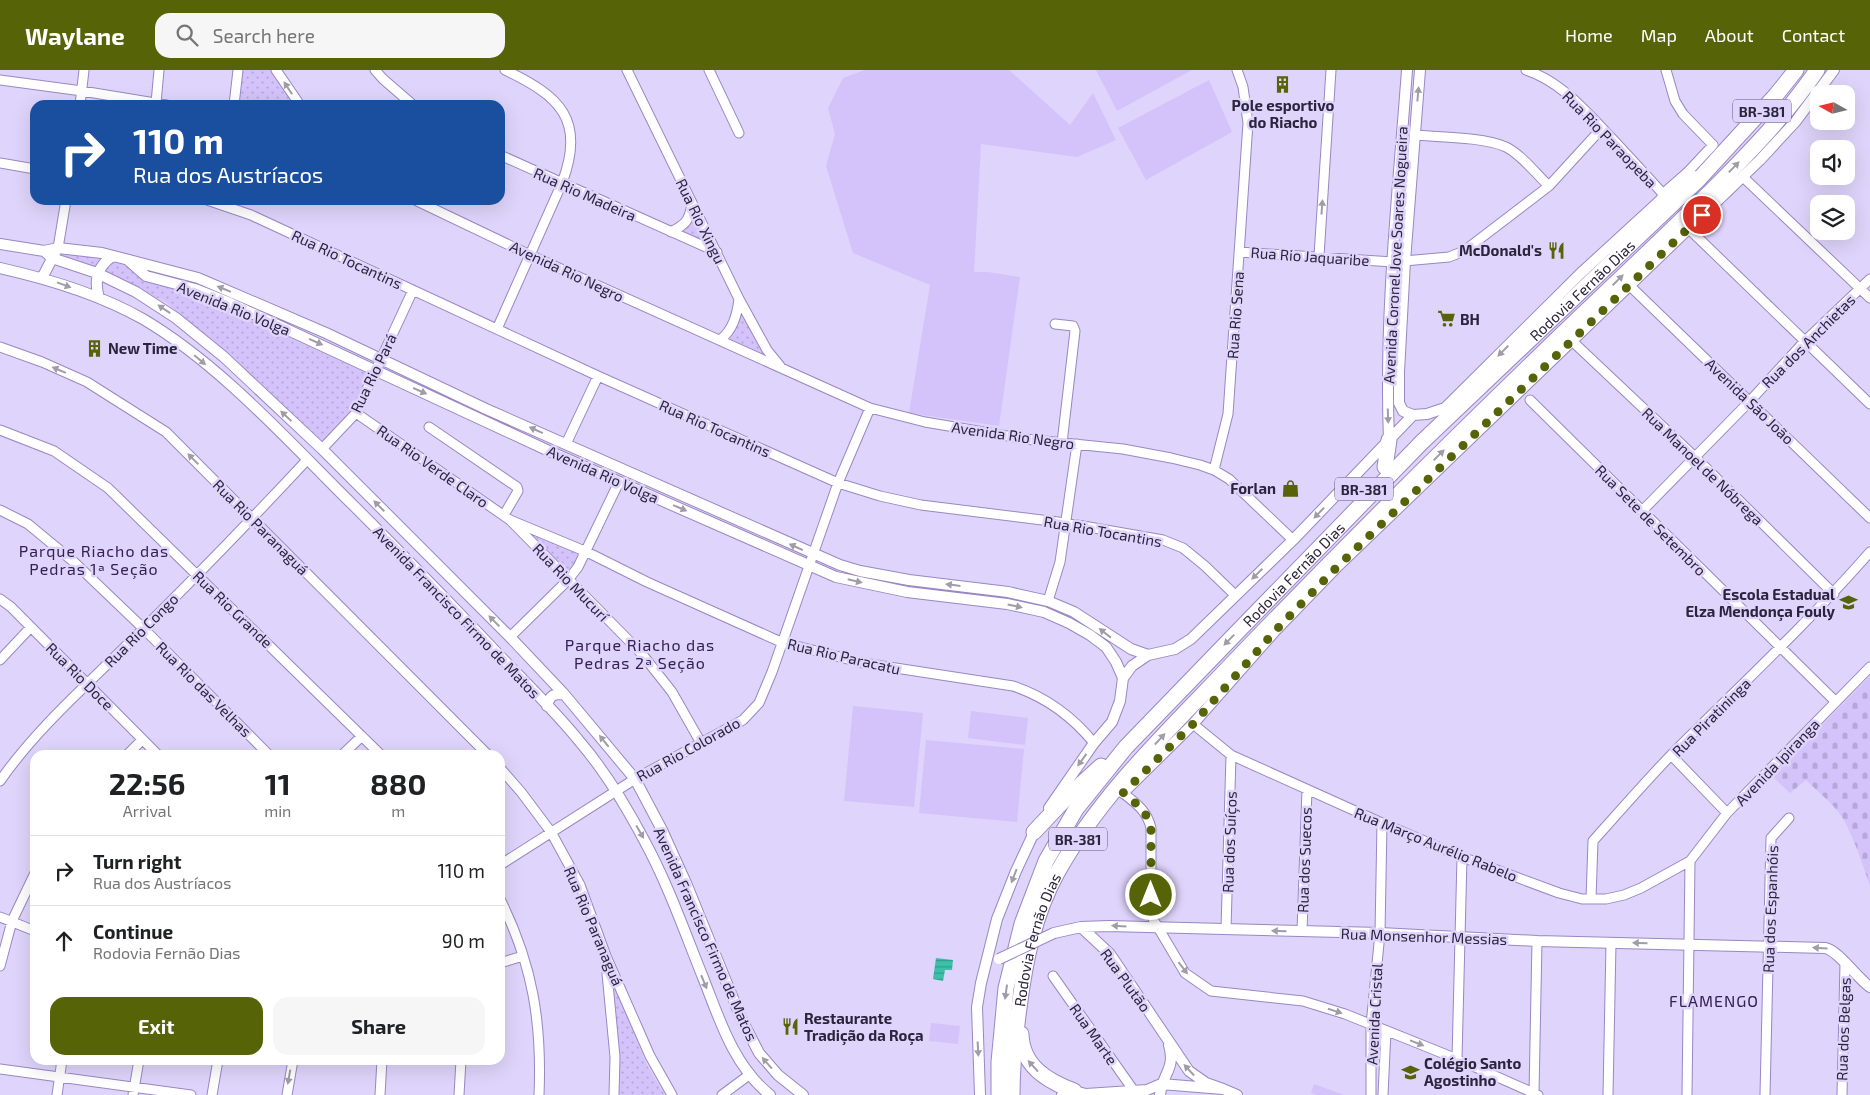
<!DOCTYPE html>
<meta charset="utf-8">
<style>
body{margin:0;font-family:"Exo 2",sans-serif;background:#f6f6f6;color:#202124;height:100vh;display:flex;flex-direction:column;font-size:19px;white-space:nowrap}
*{box-sizing:border-box;margin:0}
p{font-size:16px;color:#757577}
.icon{flex:none;width:28px;height:28px;fill:none;stroke:currentColor;stroke-width:2;stroke-linecap:round;stroke-linejoin:round}
.map{position:relative;flex:1;overflow:hidden}
.drawer{position:absolute;left:30px;top:680px;width:475px;height:315px;display:flex;flex-direction:column;background:#fff;border-radius:15px;box-shadow:0 5px 20px #0002}
.drawer>*{flex:none}
.banner{position:absolute;left:30px;top:30px;width:475px;height:105px;border-radius:15px;box-shadow:0 5px 20px #0002;background:#1a4fa0;color:#fff;overflow:hidden}
.needle{width:32px;rotate:278deg}
.controls{position:absolute;left:1810px;top:15px;display:grid;gap:10px}
.controls a{display:grid;place-items:center;width:45px;height:45px;border-radius:10px;background:#fff;box-shadow:0 5px 20px #0002;font-size:25px}
.pin{position:absolute;display:grid;place-items:center;width:42px;height:42px;color:#fff;margin:-21px;border:2px solid #fff;border-radius:50%;box-shadow:0 1px 5px #0007}
.me{position:absolute;width:55px;margin:-28px;rotate:0deg;stroke-linejoin:round;filter:drop-shadow(0 0 4px #0008)}
.turn{display:flex;align-items:center;gap:18px;height:105px;padding:0 20px;font-size:22px}
.turn .icon{width:65px;height:65px;stroke-width:2.5}
.turn b{display:block;font-size:35px;line-height:42px}
.eta{display:flex;justify-content:space-evenly;align-items:center;height:85px;text-align:center}
.eta b{font-size:30px;font-weight:700;line-height:35px}
.button{display:flex;gap:10px;margin-top:auto;padding:10px 20px}
.button a{flex:1;height:58px;border-radius:15px;background:#566306;color:#fff;font-size:20px;font-weight:700;line-height:58px;text-align:center}
.button a+a{background:#f6f6f6;color:#202124}
ul{padding:0;list-style:none}
li{display:flex;align-items:center;gap:15px;height:70px;padding:0 20px;border-top:1px solid #e0e0e0}
li div{flex:1}
li b{display:block;font-size:19px}
li em{font-style:normal}
header{display:flex;align-items:center;gap:30px;box-sizing:border-box;height:70px;padding:0 25px;background:#566306;color:#fff}
header strong{font-size:24px}
nav{display:flex;gap:28px;margin-inline-start:auto;font-size:18px}
.search{width:350px;height:45px;background:#f6f6f6;display:flex;align-items:center;gap:12px;box-sizing:border-box;padding:0 18px;border-radius:15px;color:#757577;font-size:19px}
.map>svg:first-child{display:block}
.grass{fill:#d4c2fb}
.cemetery{fill:url(#cemetery-stones)}
.park{fill:url(#park-dots)}
.water{fill:url(#water-rules)}
.lines{fill:none;stroke-linecap:round;stroke-linejoin:round}
.minor-casing{stroke:#9a87c3;stroke-width:11}
.tertiary-casing{stroke:#9a87c3;stroke-width:12}
.motorway-casing{stroke:#9a87c3;stroke-width:17}
.minor{stroke:#fff;stroke-width:9}
.tertiary{stroke:#fff;stroke-width:10}
.motorway{stroke:#fff;stroke-width:15}
.tertiary-bridge-casing{stroke:#9a87c3;stroke-width:12;stroke-linecap:butt}
.tertiary-bridge{stroke:#fff;stroke-width:10}
.oneway{fill:#a09ca8}
.route{stroke:#566306;stroke-width:9;stroke-dasharray:0 16.2}
.labels{text-anchor:middle;dominant-baseline:central;stroke-width:5;stroke-linejoin:round;paint-order:stroke}
.shield{fill:#dfd4fb;stroke:#625976;stroke-width:1}
.shield-label{font-size:14px;font-weight:bold;fill:#2c243d}
.poi-label{font-size:15px;font-weight:bold;fill:#2c243d;stroke:#dfd4fb;text-anchor:start}
.street-label{font-size:15px;fill:#2c243d;stroke:#dfd4fb}
.neighbourhood-label{font-size:16px;letter-spacing:1px;fill:#342053;stroke:#dfd4fb}
</style>
<header>
<strong>Waylane</strong>
<div class="search"><svg class="icon" aria-label="search" viewBox="0 0 24 24"><circle cx="10" cy="10" r="6"/><path d="M15 15l6 6"/></svg>Search here</div>
<nav><a>Home</a><a>Map</a><a>About</a><a>Contact</a></nav>
</header>
<div class="map">
<svg width="1870" height="1025" viewBox="0 0 1870 1025">
<defs>
<pattern id="cemetery-stones" width="16" height="16" patternUnits="userSpaceOnUse" patternTransform="scale(1.25)"><rect width="16" height="16" fill="#d4c2fb"/><path d="M2 7V4a2 2 0 0 1 4 0v3zM10 15v-3a2 2 0 0 1 4 0v3z" fill="#b6a7d8"/></pattern>
<pattern id="park-dots" width="8" height="8" patternUnits="userSpaceOnUse" patternTransform="scale(1.25)"><rect width="8" height="8" fill="#d4c2fb"/><path d="M2 2h.1M6 6h.1" fill="none" stroke="#b6a7d8" stroke-width="1.8" stroke-linecap="round"/></pattern>
<pattern id="water-rules" width="6" height="5" patternUnits="userSpaceOnUse" patternTransform="scale(1.25)"><rect width="6" height="5" fill="#3cc0a9"/><path d="M0 2.5h6" fill="none" stroke="#339c8b"/></pattern>
</defs>
<rect width="100%" height="100%" fill="#dfd4fb"/>
<path class="grass" d="M865 0H1009L1070 55 1093 23 1116 70 1077 87 981 74 974 202H988L1020 207 999 356 909 343 930 215 853 183 826 96 835 64 828 38 843 8Z
M1096 0H1192L1117 41Z
M1209 10 1232 62 1146 110 1118 58Z
M853 636 923 643 914 737 844 731Z
M971 641 1028 648 1025 675 968 668Z
M926 670 1024 679 1017 752 919 743Z
M931 953 960 956 958 974 929 971Z
M1314 1014 1344 1025H1317L1311 1023Z"/>
<path class="cemetery" d="M1870 606V816C1863 795 1856 774 1846 754 1838 737 1819 723 1806 710L1790 723 1772 706Z"/>
<path class="park" d="M242 0H272L294 35H239Z
M693 140 712 178 677 163Z
M62 181 125 195 143 211 195 224 373 306 353 342 323 374 167 233 102 200 56 183Z
M742 242 772 292 728 271Z
M530 463 580 484 568 503Z
M615 917 647 995 665 1025H619L618 982 611 920Z"/>
<path class="water" d="M936 888 953 890 952 900H945L943 911 933 909Z"/>
<g class="lines">
<defs>
<path id="minor" d="M276 0 300 35
M375 0 383 9 413 35
M627 0 739 229 767 280 780 296
M709 0 739 63
M1526 0C1559 11 1582 37 1605 61 1625 82 1645 104 1665 126L1667 124
M1666 0 1675 31 1683 44 1713 75 1684 106
M0 10 82 21 167 35
M156 33 159 0
M80 35 84 0
M234 35 238 0
M1414 65C1438 67 1485 67 1506 77 1522 85 1536 104 1549 116
M500 85 717 182
M0 93 35 99
M1743 107 1870 228
M207 130 251 145 598 306 838 413 880 426 921 435 1066 453 1163 470 1183 478 1205 496 1235 525
M415 130 530 185 870 338 925 352 1025 369 1123 379 1171 388 1200 395 1214 400 1229 409 1293 470
M1688 158 1870 334
M671 162C686 154 689 151 692 134
M58 178 66 130
M1239 182 1393 192 1449 187 1464 181 1549 116 1602 58
M1319 186 1331 0
M1629 215 1870 448
M1055 254 1073 256 1075 261 1062 373
M497 259 562 113C586 50 560 26 505 0
M720 270C733 260 737 245 739 229
M1571 270 1696 388 1834 524
M0 277 42 292 87 312 166 362 488 685
M1530 330 1836 632
M356 343 510 450 642 584 672 622 701 673
M429 357 517 417 518 421 504 445
M0 360 54 381 108 418 381 685
M566 374 598 306
M322 379 356 343 413 220
M1214 400 1228 344 1248 53 1243 17 1237 0
M0 440 28 454 74 492 144 559 269 685
M1642 441 1750 331 1804 272 1870 209
M510 450 587 482 647 512 781 572 863 593 1013 616C1046 627 1072 646 1094 673
M0 529 11 537 158 685
M1048 531 1060 492 1077 374
M510 567 568 510 578 497 619 412
M0 590 31 557
M1193 654 1231 685 1382 753 1462 787 1559 823 1582 829H1606L1624 825 1641 818 1690 791 1727 743 1870 597
M127 685 142 670
M342 685 362 666
M1671 685 1727 743
M500 698 521 722 551 762 580 815 606 886 650 986 672 1025
M0 711C37 658 87 615 132 570 192 511 250 451 307 390
M1123 723C1137 734 1147 741 1151 758V841L1153 849 1185 903 1211 921 1303 931 1345 944 1457 989 1538 1025
M500 795 635 709 743 650 759 633 772 602 838 413 870 338
M500 829C533 895 542 953 539 1025
M1591 829 1593 771C1619 742 1645 712 1672 684 1739 617 1808 553 1870 482
M0 847 35 861
M1226 859 1231 685
M1302 861 1307 719
M500 893 523 886
M606 893 615 987 614 1025
M0 896 12 851 35 803
M1053 906 1134 1021
M1457 989 1462 787
M0 999 191 1025
M1534 1023 1537 871
M57 1025 62 990
M133 1025 139 990
M212 1025 218 990
M287 1025 293 990
M380 1025 382 990
M459 1025 461 990
M722 1025 749 1005
M1371 1025V955L1380 863 1382 753
M1383 1025 1386 961
M1608 1025 1611 873
M1687 1025 1690 791
M1765 1025 1771 768 1789 748
M1842 1025 1845 893"/>
<path id="tertiary" d="M0 174 44 181 52 188 97 203 136 222 176 248 224 287 322 379 510 567 564 624 635 709 662 760 686 813 741 948 759 983 778 1005 803 1025
M44 181 58 178 102 183 198 208 326 263 486 339 840 495 860 501 909 510 1008 522 1048 531 1074 542 1131 579 1148 585
M129 191 146 206 195 219 230 233 549 381 836 507 907 522 1007 534 1044 542 1069 553 1090 565 1106 577 1116 592 1123 608
M0 198C49 209 99 224 143 249 221 295 289 372 353 435 403 485 452 535 500 586 527 614 556 642 580 672 605 701 626 736 644 770 668 814 685 863 704 910 720 951 734 996 770 1025
M42 208 55 183
M99 228C94 211 97 196 113 186
M1413 345 1403 341 1399 333V302L1405 191 1420 0
M1389 370C1384 246 1398 123 1407 0
M547 636C550 625 553 624 564 624
M1123 723 1193 654 1276 560 1336 498 1760 90 1796 51 1834 0
M1049 738 1094 673 1112 652 1120 631 1123 608 1132 596 1148 585 1175 579 1191 569 1293 470 1413 345 1427 344 1445 338 1581 203 1665 126
M1081 857 1110 884 1189 1001 1206 1013 1223 1019
M1054 863 1081 857 1109 856 1380 863 1537 871 1825 878C1838 880 1857 908 1870 917
M980 1025 977 937 981 913 997 849 1016 801 1037 756
M1062 1025 1074 1021 1086 1024 1147 1020 1161 1014 1223 1019 1237 1025
M1160 1025C1162 1004 1176 999 1169 975"/>
<g id="motorway">
<path d="M1665 126 1689 105"/>
<path d="M1385 397 1389 370"/>
<path d="M1034 762 1068 726 1101 696"/>
<path d="M1021 964C1022 996 1047 1011 1074 1021"/>
<path id="s1" d="M999 1025V992L1006 918 1022 854 1046 791 1076 739 1126 677 1246 553 1422 372 1699 109 1776 25 1796 0"/>
<path id="s2" d="M1012 1025C1012 996 1015 967 1019 938 1025 891 1034 845 1057 803 1100 725 1167 662 1228 598 1343 478 1461 361 1580 247 1630 199 1681 152 1730 102 1761 70 1792 37 1817 0"/>
</g>
</defs>
<use href="#minor" class="minor-casing"/>
<use href="#tertiary" class="tertiary-casing"/>
<use href="#motorway" class="motorway-casing"/>
<use href="#minor" class="minor"/>
<use href="#tertiary" class="tertiary"/>
<use href="#motorway" class="motorway"/>
<defs>
<path id="tertiary-bridge" d="M999 889 1054 863"/>
</defs>
<use href="#tertiary-bridge" class="tertiary-bridge-casing"/>
<use href="#tertiary-bridge" class="tertiary-bridge"/>
</g>
<defs><path id="oneway-solid" d="M-6-.8H1V-3.2L6.5 0L1 3.2V.8H-6Z" transform="scale(1.25)"/></defs>
<g class="oneway">
<use href="#oneway-solid" transform="translate(288 18) rotate(-123)"/>
<use href="#oneway-solid" transform="translate(1418 24) rotate(-85)"/>
<use href="#oneway-solid" transform="translate(1734 97) rotate(-46)"/>
<use href="#oneway-solid" transform="translate(1322 137) rotate(-86)"/>
<use href="#oneway-solid" transform="translate(1618 210) rotate(-44)"/>
<use href="#oneway-solid" transform="translate(64 215) rotate(20)"/>
<use href="#oneway-solid" transform="translate(224 219) rotate(-158)"/>
<use href="#oneway-solid" transform="translate(164 239) rotate(-146)"/>
<use href="#oneway-solid" transform="translate(316 272) rotate(24)"/>
<use href="#oneway-solid" transform="translate(1503 281) rotate(135)"/>
<use href="#oneway-solid" transform="translate(200 290) rotate(40)"/>
<use href="#oneway-solid" transform="translate(59 300) rotate(-157)"/>
<use href="#oneway-solid" transform="translate(420 321) rotate(24)"/>
<use href="#oneway-solid" transform="translate(286 346) rotate(-137)"/>
<use href="#oneway-solid" transform="translate(1388 346) rotate(88)"/>
<use href="#oneway-solid" transform="translate(536 360) rotate(-156)"/>
<use href="#oneway-solid" transform="translate(1439 385) rotate(-45)"/>
<use href="#oneway-solid" transform="translate(193 389) rotate(-135)"/>
<use href="#oneway-solid" transform="translate(379 436) rotate(-135)"/>
<use href="#oneway-solid" transform="translate(680 438) rotate(23)"/>
<use href="#oneway-solid" transform="translate(1319 443) rotate(134)"/>
<use href="#oneway-solid" transform="translate(796 477) rotate(-156)"/>
<use href="#oneway-solid" transform="translate(1257 504) rotate(136)"/>
<use href="#oneway-solid" transform="translate(855 511) rotate(13)"/>
<use href="#oneway-solid" transform="translate(953 515) rotate(-173)"/>
<use href="#oneway-solid" transform="translate(1015 536) rotate(12)"/>
<use href="#oneway-solid" transform="translate(494 551) rotate(-135)"/>
<use href="#oneway-solid" transform="translate(1105 563) rotate(-142)"/>
<use href="#oneway-solid" transform="translate(1229 570) rotate(134)"/>
<use href="#oneway-solid" transform="translate(1160 669) rotate(-47)"/>
<use href="#oneway-solid" transform="translate(604 671) rotate(-129)"/>
<use href="#oneway-solid" transform="translate(1082 690) rotate(126)"/>
<use href="#oneway-solid" transform="translate(640 762) rotate(60)"/>
<use href="#oneway-solid" transform="translate(1014 806) rotate(111)"/>
<use href="#oneway-solid" transform="translate(1119 856) rotate(-177)"/>
<use href="#oneway-solid" transform="translate(1279 861) rotate(-178)"/>
<use href="#oneway-solid" transform="translate(1640 873) rotate(-179)"/>
<use href="#oneway-solid" transform="translate(1820 878) rotate(-177)"/>
<use href="#oneway-solid" transform="translate(1183 898) rotate(52)"/>
<use href="#oneway-solid" transform="translate(704 912) rotate(68)"/>
<use href="#oneway-solid" transform="translate(1006 922) rotate(98)"/>
<use href="#oneway-solid" transform="translate(1335 941) rotate(18)"/>
<use href="#oneway-solid" transform="translate(1417 973) rotate(21)"/>
<use href="#oneway-solid" transform="translate(978 979) rotate(87)"/>
<use href="#oneway-solid" transform="translate(767 993) rotate(-131)"/>
<use href="#oneway-solid" transform="translate(1033 996) rotate(-132)"/>
<use href="#oneway-solid" transform="translate(1189 1000) rotate(-133)"/>
<use href="#oneway-solid" transform="translate(289 1007) rotate(100)"/>
</g>
<g class="lines">
<path class="route" d="M1151 825V758C1147 741 1137 734 1123 723L1193 654 1276 560 1336 498 1702 145"/>
</g>
<defs>
<symbol id="building-bare" viewBox="-9 -9 18 18"><path d="M-4-6H4V6H1V3H-1V6H-4ZM-2.5-4.3h1.7v1.8h-1.7ZM.8-4.3h1.7v1.8H.8ZM-2.5-1h1.7V.8h-1.7ZM.8-1h1.7V.8H.8Z" fill="#566306" stroke="#dfd4fb" stroke-width="2.5" paint-order="stroke"/></symbol>
<symbol id="restaurant-bare" viewBox="-9 -9 18 18"><path d="M-5-6h1v4h1v-4h1v4h1v-4h1v5L-1.5 .5V6h-2V.5L-5-1ZM5-6V6H3V1.5H1.5Q1.5-4 5-6Z" fill="#566306" stroke="#dfd4fb" stroke-width="2.5" paint-order="stroke"/></symbol>
<symbol id="supermarket-bare" viewBox="-9 -9 18 18"><path d="M-6-5.5h2.5l.6 2H6L4.5 2H-2.5L-4.4-4H-6ZM-1.5 3.2a1.3 1.3 0 1 0 .1 0ZM3 3.2a1.3 1.3 0 1 0 .1 0Z" fill="#566306" stroke="#dfd4fb" stroke-width="2.5" paint-order="stroke"/></symbol>
<symbol id="shop-bare" viewBox="-9 -9 18 18"><path d="M-5-2.5h2.3a2.7 3.5 0 0 1 5.4 0H5L5.5 6h-11ZM-1.5-2.5h3a1.5 2.3 0 0 0-3 0Z" fill="#566306" stroke="#dfd4fb" stroke-width="2.5" paint-order="stroke"/></symbol>
<symbol id="school-bare" viewBox="-9 -9 18 18"><path d="M0-5L7-2L0 1L-7-2ZM-4 1L0 2.5L4 1V4Q0 6-4 4Z" fill="#566306" stroke="#dfd4fb" stroke-width="2.5" paint-order="stroke"/></symbol>
</defs>
<g fill-rule="evenodd">
<use href="#building-bare" x="1270" y="2" width="25" height="25"/>
<use href="#restaurant-bare" x="1544" y="168" width="25" height="25"/>
<use href="#supermarket-bare" x="1434" y="236" width="25" height="25"/>
<use href="#building-bare" x="82" y="266" width="25" height="25"/>
<use href="#shop-bare" x="1278" y="406" width="25" height="25"/>
<use href="#school-bare" x="1836" y="520" width="25" height="25"/>
<use href="#restaurant-bare" x="778" y="944" width="25" height="25"/>
<use href="#school-bare" x="1398" y="990" width="25" height="25"/>
</g>
<g class="labels">
<g class="shield">
<rect x="1733" y="29.5" width="58" height="23" rx="4"/>
<rect x="1335" y="407.5" width="58" height="23" rx="4"/>
<rect x="1049" y="757.5" width="58" height="23" rx="4"/>
</g>
<g class="shield-label">
<text x="1762" y="41">BR-381</text>
<text x="1364" y="419">BR-381</text>
<text x="1078" y="769">BR-381</text>
</g>
<g class="poi-label">
<text x="1283" y="35" text-anchor="middle">Pole esportivo<tspan x="1283" dy="17">do Riacho</tspan></text>
<text x="1542" y="180" text-anchor="end">McDonald's</text>
<text x="1460" y="249">BH</text>
<text x="108" y="278">New Time</text>
<text x="1276" y="418" text-anchor="end">Forlan</text>
<text x="1835" y="524" text-anchor="end">Escola Estadual<tspan x="1835" dy="17">Elza Mendonça Fouly</tspan></text>
<text x="804" y="948">Restaurante<tspan x="804" dy="17">Tradição da Roça</tspan></text>
<text x="1424" y="993">Colégio Santo<tspan x="1424" dy="17">Agostinho</tspan></text>
</g>
<g class="street-label">
<text transform="translate(1610 69) rotate(46)">Rua Rio Paraopeba</text>
<text transform="translate(585 124) rotate(24)">Rua Rio Madeira</text>
<text transform="translate(701 151) rotate(64)">Rua Rio Xingu</text>
<text transform="translate(1395 185) rotate(-87)">Avenida Coronel Jove Soares Nogueira</text>
<text transform="translate(1310 186) rotate(4)">Rua Rio Jaquaribe</text>
<text transform="translate(347 189) rotate(25)">Rua Rio Tocantins</text>
<text transform="translate(567 201) rotate(25)">Avenida Rio Negro</text>
<text stroke="none"><textPath href="#s1" startOffset="1026">Rodovia Fernão Dias</textPath></text>
<text transform="translate(234 238) rotate(22)">Avenida Rio Volga</text>
<text transform="translate(1235 245) rotate(-86)">Rua Rio Sena</text>
<text transform="translate(1808 271) rotate(-45)">Rua dos Anchietas</text>
<text transform="translate(373 303) rotate(-64)">Rua Rio Pará</text>
<text transform="translate(1750 331) rotate(44)">Avenida São João</text>
<text transform="translate(715 358) rotate(24)">Rua Rio Tocantins</text>
<text transform="translate(1013 365) rotate(8)">Avenida Rio Negro</text>
<text transform="translate(433 396) rotate(35)">Rua Rio Verde Claro</text>
<text transform="translate(1703 396) rotate(44)">Rua Manoel de Nóbrega</text>
<text transform="translate(603 404) rotate(24)">Avenida Rio Volga</text>
<text transform="translate(1651 450) rotate(45)">Rua Sete de Setembro</text>
<text transform="translate(261 457) rotate(45)">Rua Rio Paranaguá</text>
<text transform="translate(1103 461) rotate(10)">Rua Rio Tocantins</text>
<text stroke="none"><textPath href="#s1" startOffset="621">Rodovia Fernão Dias</textPath></text>
<text transform="translate(571 512) rotate(46)">Rua Rio Mucurí</text>
<text transform="translate(233 539) rotate(44)">Rua Rio Grande</text>
<text transform="translate(457 542) rotate(46)">Avenida Francisco Firmo de Matos</text>
<text transform="translate(141 560) rotate(-45)">Rua Rio Congo</text>
<text transform="translate(844 586) rotate(13)">Rua Rio Paracatu</text>
<text transform="translate(80 606) rotate(45)">Rua Rio Doce</text>
<text transform="translate(204 619) rotate(45)">Rua Rio das Velhas</text>
<text transform="translate(1711 647) rotate(-45)">Rua Piratininga</text>
<text transform="translate(688 679) rotate(-29)">Rua Rio Colorado</text>
<text transform="translate(1777 692) rotate(-46)">Avenida Ipiranga</text>
<text transform="translate(1229 772) rotate(-88)">Rua dos Suíços</text>
<text transform="translate(1436 774) rotate(22)">Rua Março Aurélio Rabelo</text>
<text transform="translate(1304 790) rotate(-88)">Rua dos Suecos</text>
<text transform="translate(1770 839) rotate(-88)">Rua dos Espanhóis</text>
<text transform="translate(594 856) rotate(67)">Rua Rio Paranaguá</text>
<text transform="translate(706 864) rotate(66)">Avenida Francisco Firmo de Matos</text>
<text transform="translate(1424 866) rotate(2)">Rua Monsenhor Messias</text>
<text stroke="none"><textPath href="#s2" startOffset="158">Rodovia Fernão Dias</textPath></text>
<text transform="translate(1126 910) rotate(54)">Rua Plutão</text>
<text transform="translate(1374 944) rotate(-87)">Avenida Cristal</text>
<text transform="translate(1843 959) rotate(-88)">Rua dos Belgas</text>
<text transform="translate(1094 964) rotate(55)">Rua Marte</text>
</g>
<g class="neighbourhood-label">
<text x="94" y="480">Parque Riacho das<tspan x="94" dy="18">Pedras 1ª Seção</tspan></text>
<text x="640" y="574">Parque Riacho das<tspan x="640" dy="18">Pedras 2ª Seção</tspan></text>
<text x="1714" y="930">FLAMENGO</text>
</g>
</g>
</svg>
<div class="controls">
<a><svg class="needle" viewBox="-14 -14 28 28"><path d="M0-13l5 13h-10z" fill="#e53935"/><path d="M0 13l5-13h-10z" fill="#757577"/></svg></a>
<a><svg class="icon" aria-label="sound" viewBox="0 0 24 24"><path d="M4 9h4l5-4v14l-5-4H4zM17 9q2 3 0 6"/></svg></a>
<a><svg class="icon" aria-label="layers" viewBox="0 0 24 24"><path d="M12 4l9 5-9 5-9-5zM3 14l9 5 9-5"/></svg></a>
</div>
<div class="pin" style="left:1702px;top:145px;background:#d93025"><svg class="icon" aria-label="arrive" viewBox="0 0 24 24"><path d="M6 21V4h12l-3 4 3 4H6"/></svg></div>
<svg class="me" style="left:1151px;top:825px" viewBox="-20 -20 40 40"><circle r="17" fill="#566306" stroke="#fff" stroke-width="3"/><path d="M0-11L8 9 0 5-8 9z" fill="#fff"/></svg>
<div class="banner">
<div class="turn"><svg class="icon" aria-label="right" viewBox="0 0 24 24"><path d="M7 20v-9h11M14 6l5 5-5 5"/></svg><div><b>110 m</b>Rua dos Austríacos</div></div>
</div>
<section class="drawer">
<div class="eta">
<div><b>22:56</b><p>Arrival</p></div>
<div><b>11</b><p>min</p></div>
<div><b>880</b><p>m</p></div>
</div>
<ul>
<li><svg class="icon" aria-label="right" viewBox="0 0 24 24"><path d="M7 20v-9h11M14 6l5 5-5 5"/></svg><div><b>Turn right</b><p>Rua dos Austríacos</p></div><em>110 m</em></li>
<li><svg class="icon" aria-label="ahead" viewBox="0 0 24 24"><path d="M12 20V5M6 11l6-6 6 6"/></svg><div><b>Continue</b><p>Rodovia Fernão Dias</p></div><em>90 m</em></li>
</ul>
<div class="button"><a>Exit</a><a>Share</a></div>
</section>
</div>
